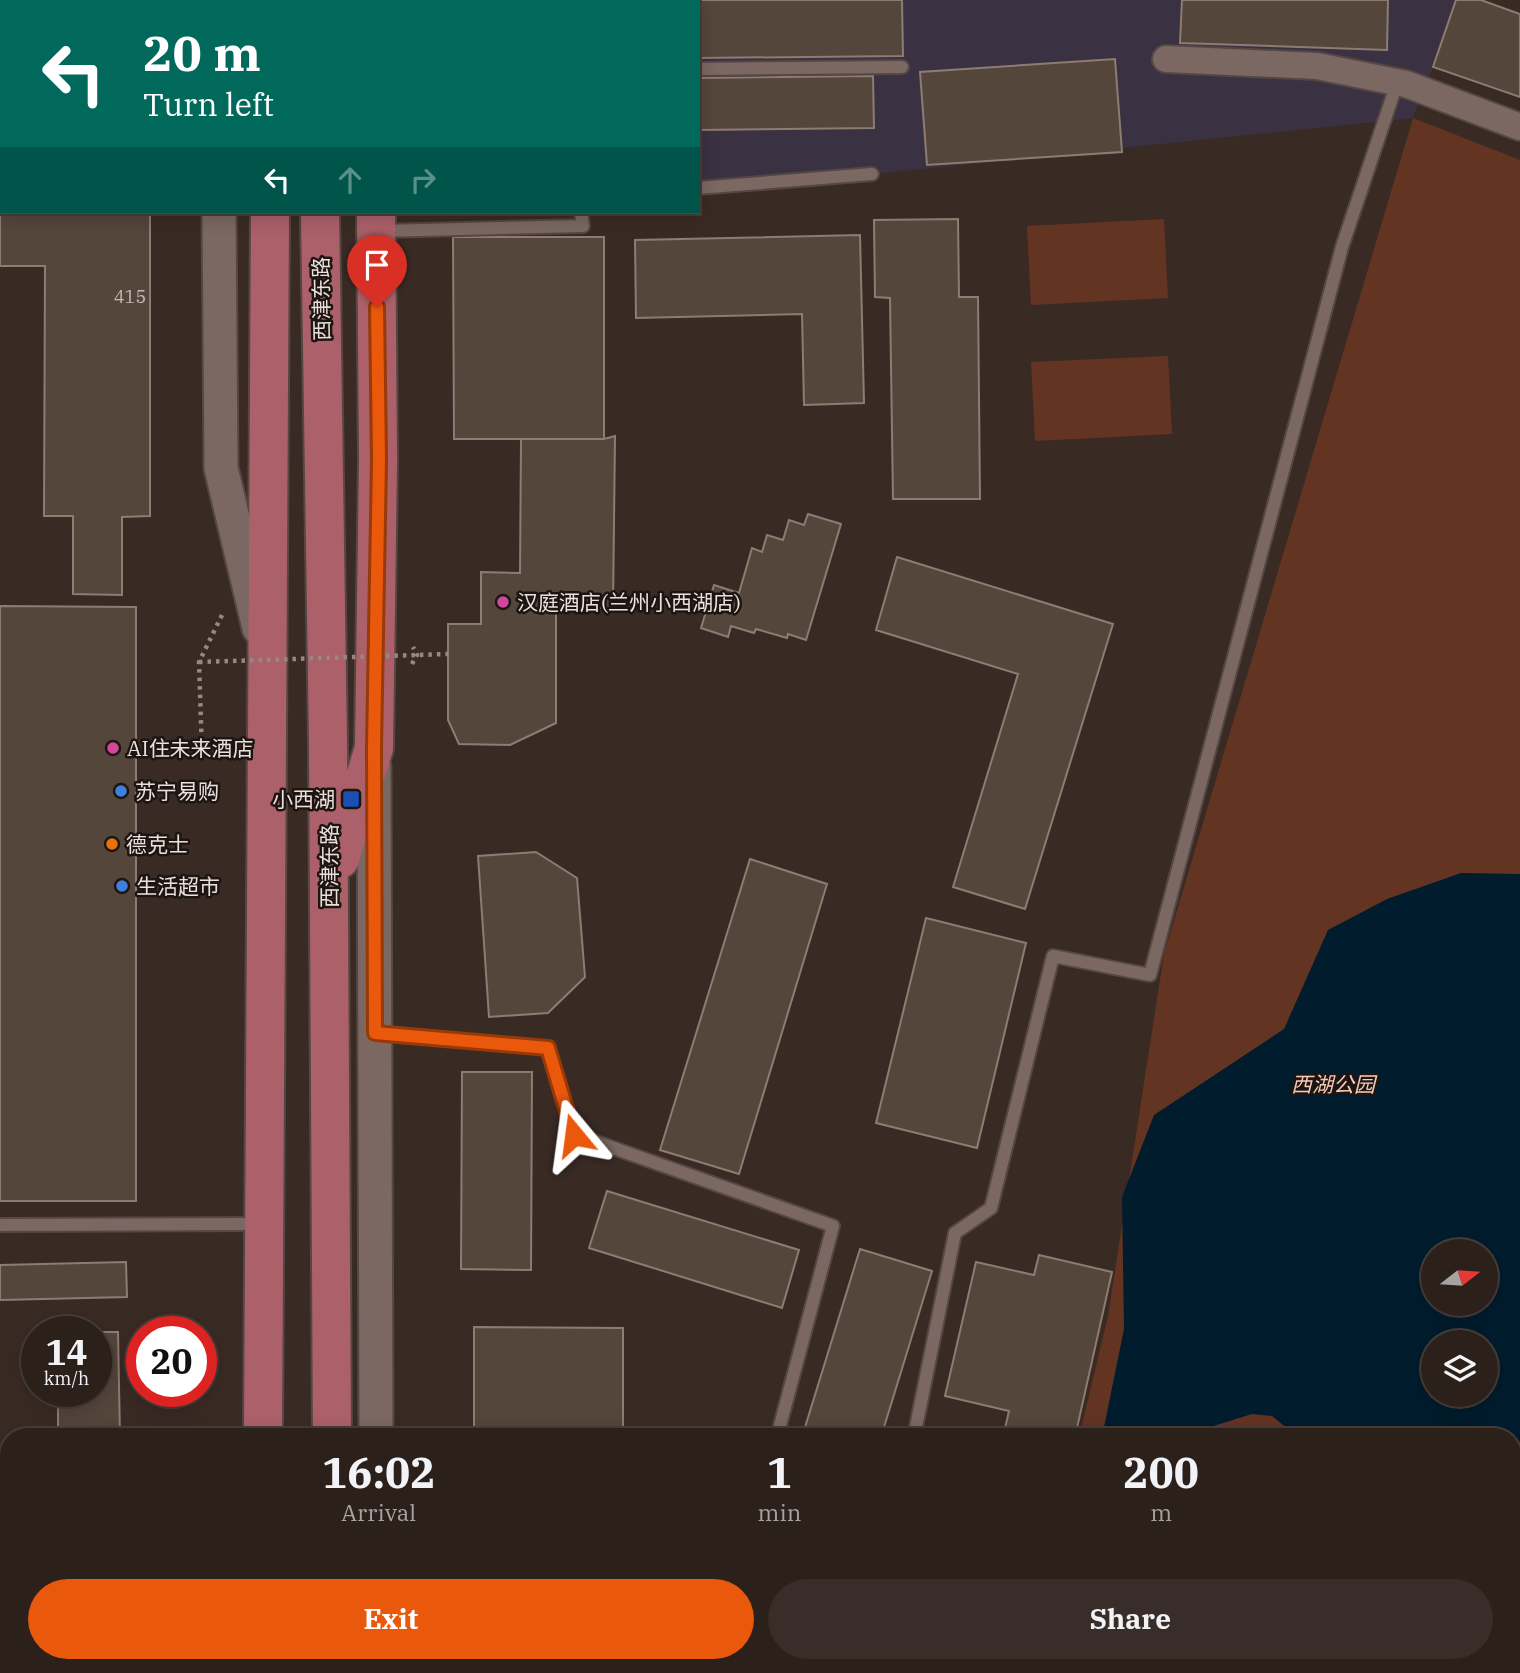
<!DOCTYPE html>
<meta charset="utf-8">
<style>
body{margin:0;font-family:"IBM Plex Serif","Noto Sans SC",serif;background:#382d28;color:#f1f3f6;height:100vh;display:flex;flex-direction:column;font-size:26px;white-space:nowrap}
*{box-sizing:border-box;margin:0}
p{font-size:23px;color:#a6a3a3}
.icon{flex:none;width:38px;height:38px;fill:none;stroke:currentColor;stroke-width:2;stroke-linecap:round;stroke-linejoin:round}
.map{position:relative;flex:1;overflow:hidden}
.details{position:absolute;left:0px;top:1428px;width:1521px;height:245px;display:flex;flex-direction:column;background:#2c201b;border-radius:28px 28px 0 0;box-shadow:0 4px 18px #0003,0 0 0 2px #483e3a}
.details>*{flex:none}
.banner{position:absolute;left:0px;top:0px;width:700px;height:214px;box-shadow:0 4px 18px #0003,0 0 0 2px #483e3a;background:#00695c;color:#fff;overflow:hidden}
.needle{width:46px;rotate:73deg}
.buttons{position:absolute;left:1421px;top:1239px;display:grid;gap:14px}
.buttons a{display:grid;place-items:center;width:77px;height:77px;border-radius:50%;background:#2c201b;box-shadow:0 4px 18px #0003,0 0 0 2px #483e3a;font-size:35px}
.speed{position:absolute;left:21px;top:1316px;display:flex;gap:14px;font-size:35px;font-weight:700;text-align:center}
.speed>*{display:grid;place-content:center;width:91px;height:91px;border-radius:50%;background:#2c201b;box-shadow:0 4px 18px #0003,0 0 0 2px #483e3a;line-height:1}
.speed small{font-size:18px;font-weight:400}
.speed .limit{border:10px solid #d22;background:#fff;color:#111}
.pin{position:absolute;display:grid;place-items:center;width:60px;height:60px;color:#fff;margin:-72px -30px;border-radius:50% 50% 50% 0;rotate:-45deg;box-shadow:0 0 7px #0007}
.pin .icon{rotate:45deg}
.me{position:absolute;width:77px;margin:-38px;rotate:344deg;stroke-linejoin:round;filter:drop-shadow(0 0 5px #0008)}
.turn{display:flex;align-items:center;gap:24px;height:147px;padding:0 28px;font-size:32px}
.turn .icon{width:91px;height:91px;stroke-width:2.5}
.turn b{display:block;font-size:49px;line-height:60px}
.lanes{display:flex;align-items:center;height:66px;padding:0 28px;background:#0003;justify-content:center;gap:35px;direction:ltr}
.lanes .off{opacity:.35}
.eta{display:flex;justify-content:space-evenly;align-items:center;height:119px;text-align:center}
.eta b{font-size:42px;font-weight:800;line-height:49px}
.cta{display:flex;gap:14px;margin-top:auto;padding:14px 28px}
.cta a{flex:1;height:80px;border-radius:42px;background:#ea580c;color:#fff;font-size:28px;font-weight:800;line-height:80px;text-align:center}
.cta a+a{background:#382d28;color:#f1f3f6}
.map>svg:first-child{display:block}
.commercial{fill:#3a3242}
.green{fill:#643422;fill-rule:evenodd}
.water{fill:#001c2d;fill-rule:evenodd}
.building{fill:#55463c;stroke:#8d7c72;stroke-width:2}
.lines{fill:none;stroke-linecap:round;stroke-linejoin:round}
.service-casing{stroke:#554743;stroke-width:16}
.minor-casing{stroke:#554743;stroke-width:30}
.tertiary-casing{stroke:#554743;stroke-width:37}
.primary-casing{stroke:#554743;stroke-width:42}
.path{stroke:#968883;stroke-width:4.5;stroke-dasharray:3.5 5;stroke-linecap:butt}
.service{stroke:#7b6862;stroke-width:12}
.minor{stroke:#7b6862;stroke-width:26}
.tertiary{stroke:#7b6862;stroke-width:33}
.primary{stroke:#ac6069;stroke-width:38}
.path-bridge{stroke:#968883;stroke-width:4.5;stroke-dasharray:3.5 5;stroke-linecap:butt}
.route-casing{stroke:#983908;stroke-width:18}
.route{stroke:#ea580c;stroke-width:12}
.hotel-dot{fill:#d1479c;stroke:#1c1512;stroke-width:2.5}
.shop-dot{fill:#3f7fe0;stroke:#1c1512;stroke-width:2.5}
.transit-dot{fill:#1a4fb4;stroke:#1c1512;stroke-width:2.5}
.food-dot{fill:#e8710a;stroke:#1c1512;stroke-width:2.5}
.labels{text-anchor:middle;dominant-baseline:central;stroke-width:5;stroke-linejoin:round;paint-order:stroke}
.number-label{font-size:18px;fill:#c5b9b3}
.street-label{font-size:21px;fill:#eadfdb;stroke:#1c1512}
.poi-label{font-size:21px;fill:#eadfdb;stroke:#1c1512;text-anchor:start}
.park-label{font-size:21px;font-style:italic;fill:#f8c9b8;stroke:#1c1512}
</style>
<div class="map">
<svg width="1520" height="1673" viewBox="0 0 1520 1673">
<rect width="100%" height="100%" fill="#3a2a24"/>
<path class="commercial" d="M448 0H1459L1413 118 698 192V2Z"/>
<path class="green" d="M1413 118 1520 160V1673H1023L1025 1664H1512V1437H1079L1108 1316 1164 954ZM1433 1251H1486V1304H1433ZM1433 1342H1486V1395H1433Z
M1164 219 1168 298 1031 305 1027 226Z
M1168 356 1172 434 1035 441 1031 362Z"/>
<path class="water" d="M1461 873 1520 874V1673H1055L1056 1664H1512V1437H1298L1272 1416 1252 1414 1178 1437H1102L1124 1329 1122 1197 1154 1115 1284 1029 1328 930 1387 899ZM1433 1251H1486V1304H1433ZM1433 1342H1486V1395H1433Z"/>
<path class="building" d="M477 0H902L903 56 698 58V2Z
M1182 0H1388L1387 50 1180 43Z
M1456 0H1481L1520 14V97L1433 67Z
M1115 59 1122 152 927 165 920 72Z
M873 76 874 128 698 130V78Z
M0 87 2 212H150V516L122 517V595L73 594V516H44L45 266H0Z
M480 212H562V213L480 214Z
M958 219 959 297H978L980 499H893L890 298 875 297 874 220Z
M860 235 864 403 804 405 802 314 636 318 635 240Z
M453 237H604V439H454Z
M615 436 613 608H556V723L510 745 459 744 448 720V624H481V572L520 573 521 439H604Z
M808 514 841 524 806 640 788 634 787 638 756 629 754 633 731 626 728 637 701 628 714 585 739 593 752 548 762 552 767 535 783 540 789 520 804 525Z
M897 557 1113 624 1025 909 953 887 1018 674 876 630Z
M0 606 136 607V1201H0Z
M536 852 577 878 585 977 548 1013 489 1017 478 856Z
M750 859 827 884 739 1174 660 1150Z
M926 918 1026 943 977 1148 876 1123Z
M462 1072H532L531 1270 461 1269Z
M607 1191 799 1250 782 1308 589 1248Z
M860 1249 932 1271 881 1437H802Z
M1039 1255 1112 1272 1075 1437H1003L1009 1411 945 1396 976 1262 1034 1275Z
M126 1262 127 1297 0 1300V1265Z
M474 1327 623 1328V1437H474Z
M96 1332H118L120 1437H58V1391H96Z
M473 1664H622V1673H473Z
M750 1664H819L818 1673H748Z
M917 1664H999L997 1673H916Z"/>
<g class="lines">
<defs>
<path id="service" d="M698 69 902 67
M698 188 872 174
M380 231 583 226 581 212
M377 1033 548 1048 574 1134 833 1226 777 1437
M0 1225 260 1224
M914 1437 955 1233 991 1208 1053 956 1150 975 1342 247 1397 83
M668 1673 676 1664"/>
<path id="minor" d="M1166 59 1317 66 1406 84 1520 127"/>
<path id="tertiary" d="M216 0V2
M409 2V0
M219 212 221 468 259 628
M374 767 376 1437
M376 1664V1673"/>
<path id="primary" d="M256 0V2
M316 0 317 2
M373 2V0
M320 212 328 742 332 1437
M340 859 374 748 378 460 376 212
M263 1437 270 212
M262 1673V1664
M329 1673V1664"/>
</defs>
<use href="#service" class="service-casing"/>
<use href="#minor" class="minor-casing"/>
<use href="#tertiary" class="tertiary-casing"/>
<use href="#primary" class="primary-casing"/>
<path class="path" d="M222 615 199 662 202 752H234
M412 664 417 655 413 647
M1518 1673 1520 1662"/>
<use href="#service" class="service"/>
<use href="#minor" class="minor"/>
<use href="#tertiary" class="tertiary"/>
<use href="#primary" class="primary"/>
<path class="path-bridge" d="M199 662 448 654"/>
</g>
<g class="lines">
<defs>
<path id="route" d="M377 307 379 460 374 748 375 1033 548 1048 574 1135"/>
</defs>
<use href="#route" class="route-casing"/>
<use href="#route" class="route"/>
</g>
<g class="hotel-dot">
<circle cx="503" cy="602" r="7"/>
<circle cx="113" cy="748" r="7"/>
</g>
<g class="shop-dot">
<circle cx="121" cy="791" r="7"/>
<circle cx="122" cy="886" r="7"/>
</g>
<rect class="transit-dot" x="342" y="790" width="18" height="18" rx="3.5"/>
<circle class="food-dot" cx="112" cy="844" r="7"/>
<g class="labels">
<g class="number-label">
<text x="130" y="296">415</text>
</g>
<g class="street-label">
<text transform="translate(321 299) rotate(-91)">西津东路</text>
<text transform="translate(329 866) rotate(-90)">西津东路</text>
</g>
<g class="poi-label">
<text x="517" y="602">汉庭酒店(兰州小西湖店)</text>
<text x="127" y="748">AI住未来酒店</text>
<text x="135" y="791">苏宁易购</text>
<text x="335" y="799" text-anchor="end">小西湖</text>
<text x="126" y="844">德克士</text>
<text x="136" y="886">生活超市</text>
</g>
<g class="park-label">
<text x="1333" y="1084">西湖公园</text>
</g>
</g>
</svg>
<div class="buttons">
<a><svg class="needle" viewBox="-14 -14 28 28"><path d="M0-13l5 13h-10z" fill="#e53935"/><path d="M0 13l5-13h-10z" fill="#a6a3a3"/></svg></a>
<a><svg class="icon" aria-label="layers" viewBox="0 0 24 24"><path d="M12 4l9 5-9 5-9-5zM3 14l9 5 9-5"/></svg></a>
</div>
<div class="speed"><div>14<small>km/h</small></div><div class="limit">20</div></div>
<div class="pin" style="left:377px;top:307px;background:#d93025"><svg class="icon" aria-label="arrive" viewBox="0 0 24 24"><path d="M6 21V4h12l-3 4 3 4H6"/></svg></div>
<svg class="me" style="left:574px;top:1135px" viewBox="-20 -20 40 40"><path d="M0-17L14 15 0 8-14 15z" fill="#ea580c" stroke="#fff" stroke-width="4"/></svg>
<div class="banner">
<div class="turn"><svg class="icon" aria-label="left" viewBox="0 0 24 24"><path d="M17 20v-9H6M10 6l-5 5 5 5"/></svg><div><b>20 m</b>Turn left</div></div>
<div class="lanes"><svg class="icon" aria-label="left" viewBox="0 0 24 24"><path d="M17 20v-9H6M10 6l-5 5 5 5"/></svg><svg class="icon off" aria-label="ahead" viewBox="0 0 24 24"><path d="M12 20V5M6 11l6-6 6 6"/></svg><svg class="icon off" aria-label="right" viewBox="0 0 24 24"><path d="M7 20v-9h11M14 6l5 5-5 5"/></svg></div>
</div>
<section class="details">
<div class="eta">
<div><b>16:02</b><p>Arrival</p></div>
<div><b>1</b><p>min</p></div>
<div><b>200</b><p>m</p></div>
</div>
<div class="cta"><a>Exit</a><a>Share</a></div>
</section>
</div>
